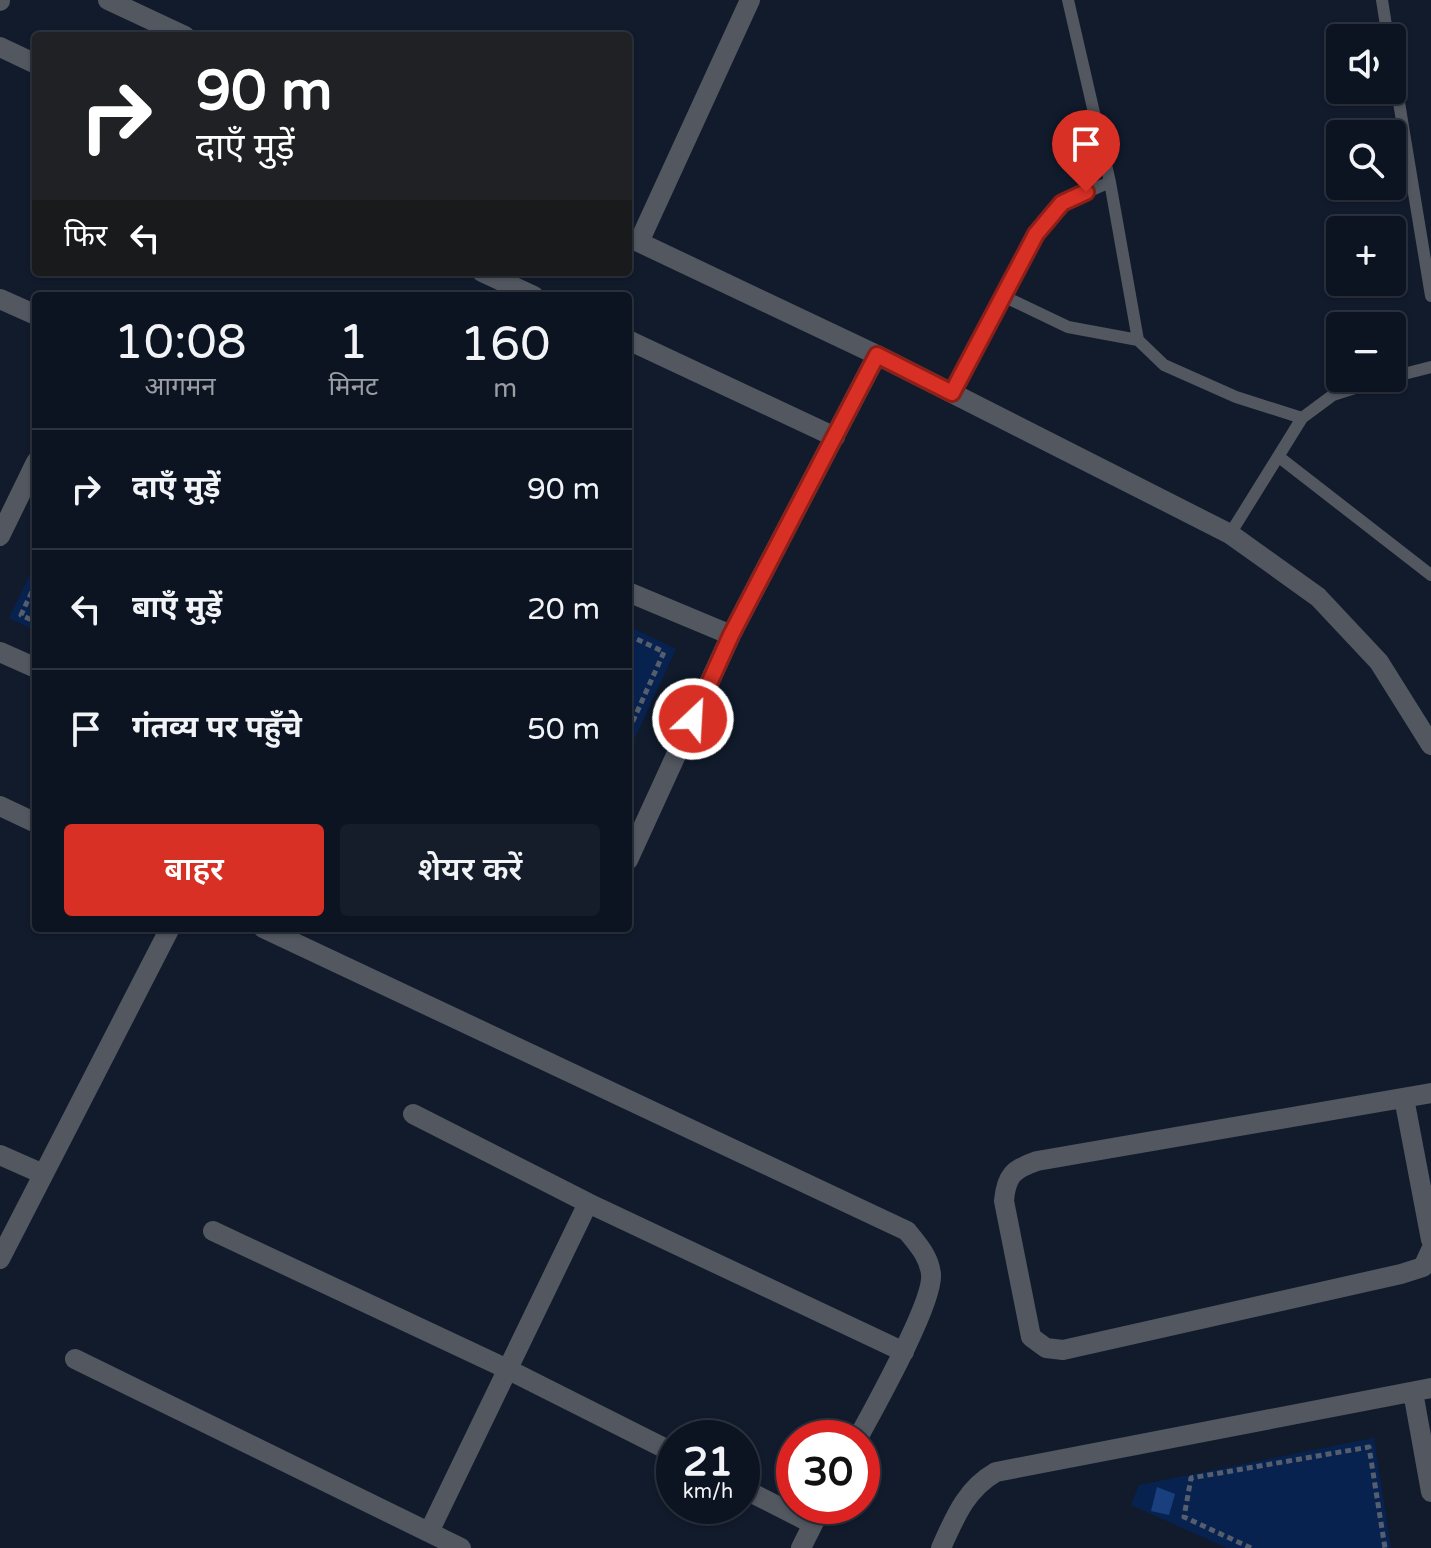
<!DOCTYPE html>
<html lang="hi">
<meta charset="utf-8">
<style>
body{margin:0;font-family:"Varela Round","Noto Sans Devanagari",sans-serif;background:#161d2a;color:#f1f3f6;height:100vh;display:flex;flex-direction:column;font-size:30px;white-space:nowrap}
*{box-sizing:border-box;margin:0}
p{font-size:26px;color:#9a9ea5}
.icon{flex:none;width:44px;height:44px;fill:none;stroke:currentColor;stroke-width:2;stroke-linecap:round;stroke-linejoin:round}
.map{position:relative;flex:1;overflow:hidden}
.sheet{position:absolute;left:32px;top:292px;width:600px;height:640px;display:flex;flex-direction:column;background:#0d1421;border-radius:8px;box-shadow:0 2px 6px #0004,0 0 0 2px #2d333f}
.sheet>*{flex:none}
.top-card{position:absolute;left:32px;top:32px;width:600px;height:244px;border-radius:8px;box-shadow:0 2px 6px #0004,0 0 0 2px #2d333f;background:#202124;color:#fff;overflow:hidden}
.controls{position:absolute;left:1326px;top:24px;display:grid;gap:16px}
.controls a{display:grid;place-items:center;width:80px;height:80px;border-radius:8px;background:#0d1421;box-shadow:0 2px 6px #0004,0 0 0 2px #2d333f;font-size:40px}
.speed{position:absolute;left:656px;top:1420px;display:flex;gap:16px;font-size:40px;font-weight:700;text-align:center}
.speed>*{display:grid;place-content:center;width:104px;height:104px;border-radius:50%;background:#0d1421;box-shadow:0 2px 6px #0004,0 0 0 2px #2d333f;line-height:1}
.speed small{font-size:20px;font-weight:400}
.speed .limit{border:12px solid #d22;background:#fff;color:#111}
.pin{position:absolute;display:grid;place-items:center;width:68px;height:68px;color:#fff;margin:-82px -34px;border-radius:50% 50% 50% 0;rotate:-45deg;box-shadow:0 0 8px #0007}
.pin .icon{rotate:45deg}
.me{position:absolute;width:88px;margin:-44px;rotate:25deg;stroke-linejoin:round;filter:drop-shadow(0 0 6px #0008)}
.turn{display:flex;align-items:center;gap:28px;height:168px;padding:0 32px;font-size:36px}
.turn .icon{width:104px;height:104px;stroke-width:2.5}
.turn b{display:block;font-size:56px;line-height:68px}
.then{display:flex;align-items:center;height:76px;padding:0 32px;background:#0003;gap:16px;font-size:30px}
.eta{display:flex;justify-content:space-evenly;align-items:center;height:136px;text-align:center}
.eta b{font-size:48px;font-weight:600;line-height:56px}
.action{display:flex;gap:16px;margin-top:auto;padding:16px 32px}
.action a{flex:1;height:92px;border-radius:8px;background:#d93025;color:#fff;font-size:32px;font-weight:600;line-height:92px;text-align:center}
.action a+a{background:#161d2a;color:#f1f3f6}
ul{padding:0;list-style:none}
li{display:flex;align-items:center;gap:24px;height:120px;padding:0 32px;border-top:2px solid #2d333f}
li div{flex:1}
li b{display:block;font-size:30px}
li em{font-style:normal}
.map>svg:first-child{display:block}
.green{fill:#082250}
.building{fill:#1a3f7e}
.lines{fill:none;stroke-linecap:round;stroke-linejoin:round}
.path{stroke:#555e6d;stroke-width:5;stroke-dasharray:6 4;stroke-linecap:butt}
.service{stroke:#525760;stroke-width:12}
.minor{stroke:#525760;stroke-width:20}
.tertiary{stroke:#525760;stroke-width:20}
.route-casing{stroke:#8d1f18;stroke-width:20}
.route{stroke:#d93025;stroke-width:14}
</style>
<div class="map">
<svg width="1431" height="1548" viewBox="0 0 1431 1548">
<rect width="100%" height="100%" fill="#111b2c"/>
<path class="green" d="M36 562V631L9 618Z
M628 626 676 649 628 753Z
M1374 1438 1391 1548H1227L1131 1505 1139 1485Z"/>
<path class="building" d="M1157 1487 1175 1494 1169 1515 1151 1511Z"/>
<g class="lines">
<path class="path" d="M36 583 21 615 36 622
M628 635 664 652 628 732
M1251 1548 1184 1517 1191 1478 1369 1447 1385 1548"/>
<path class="service" d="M1068 0 1110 182 1138 340 1164 365 1236 397 1302 418
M1382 0 1388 38
M1392 60 1431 296
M1003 296 1068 327 1138 340
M1392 377 1431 367
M952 393 1036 234 1062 203 1110 182
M1279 457 1431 575
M1230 534 1302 418 1333 395 1386 378"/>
<path class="minor" d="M0 1V0
M0 47 36 64
M639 242 750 0
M482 272 534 296
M0 299 36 315
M628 340 835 437
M0 536 36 462
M628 592 731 635 877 355
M0 652 36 668
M0 806 36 823
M628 860 731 635
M263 928 907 1231C918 1245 929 1256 931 1274 934 1302 874 1408 858 1438
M1431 1093 1037 1161C1013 1169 1006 1176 1004 1201L1031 1337 1046 1348 1063 1350 1401 1274 1423 1267 1431 1250
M1404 1098 1431 1240
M413 1114 588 1203 904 1352
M0 1155 43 1174
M213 1231 507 1369 674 1453
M0 1259 170 928
M75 1359 461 1548
M1413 1392 1431 1492
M742 1488 813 1524
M429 1532 588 1203
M801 1548 822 1506
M941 1548C955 1517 966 1489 996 1472L1431 1388"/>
<path class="tertiary" d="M108 0 185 36
M628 237 877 355 1230 534 1318 597 1379 662 1431 745"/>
</g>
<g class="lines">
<defs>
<path id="route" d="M693 719 731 635 877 355 952 393 1036 234 1062 203 1086 192"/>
</defs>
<use href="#route" class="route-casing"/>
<use href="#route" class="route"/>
</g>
</svg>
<div class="controls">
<a><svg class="icon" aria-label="sound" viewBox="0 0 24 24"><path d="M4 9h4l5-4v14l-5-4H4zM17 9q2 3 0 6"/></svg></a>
<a><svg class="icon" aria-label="search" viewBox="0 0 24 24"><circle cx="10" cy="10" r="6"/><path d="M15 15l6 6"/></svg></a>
<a>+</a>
<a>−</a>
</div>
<div class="speed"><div>21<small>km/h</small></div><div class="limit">30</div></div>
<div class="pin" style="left:1086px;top:192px;background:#d93025"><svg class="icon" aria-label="arrive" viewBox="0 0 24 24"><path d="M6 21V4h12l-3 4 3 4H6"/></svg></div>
<svg class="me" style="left:693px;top:719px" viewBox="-20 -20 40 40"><circle r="17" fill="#d93025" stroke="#fff" stroke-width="3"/><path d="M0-11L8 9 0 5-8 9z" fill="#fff"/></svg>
<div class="top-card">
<div class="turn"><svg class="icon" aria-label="right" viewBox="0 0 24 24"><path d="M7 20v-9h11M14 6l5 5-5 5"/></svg><div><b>90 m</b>दाएँ मुड़ें</div></div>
<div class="then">फिर<svg class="icon" aria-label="left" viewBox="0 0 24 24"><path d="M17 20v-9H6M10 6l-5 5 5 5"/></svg></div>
</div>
<section class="sheet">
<div class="eta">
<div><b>10:08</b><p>आगमन</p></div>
<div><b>1</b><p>मिनट</p></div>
<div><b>160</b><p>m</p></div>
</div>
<ul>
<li><svg class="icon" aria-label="right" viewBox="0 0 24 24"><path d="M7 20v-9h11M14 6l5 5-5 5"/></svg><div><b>दाएँ मुड़ें</b></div><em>90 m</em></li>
<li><svg class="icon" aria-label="left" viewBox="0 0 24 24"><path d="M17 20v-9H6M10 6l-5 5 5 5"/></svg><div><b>बाएँ मुड़ें</b></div><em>20 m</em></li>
<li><svg class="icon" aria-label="arrive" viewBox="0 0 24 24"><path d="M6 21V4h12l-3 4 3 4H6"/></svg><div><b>गंतव्य पर पहुँचे</b></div><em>50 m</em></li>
</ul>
<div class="action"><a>बाहर</a><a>शेयर करें</a></div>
</section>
</div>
